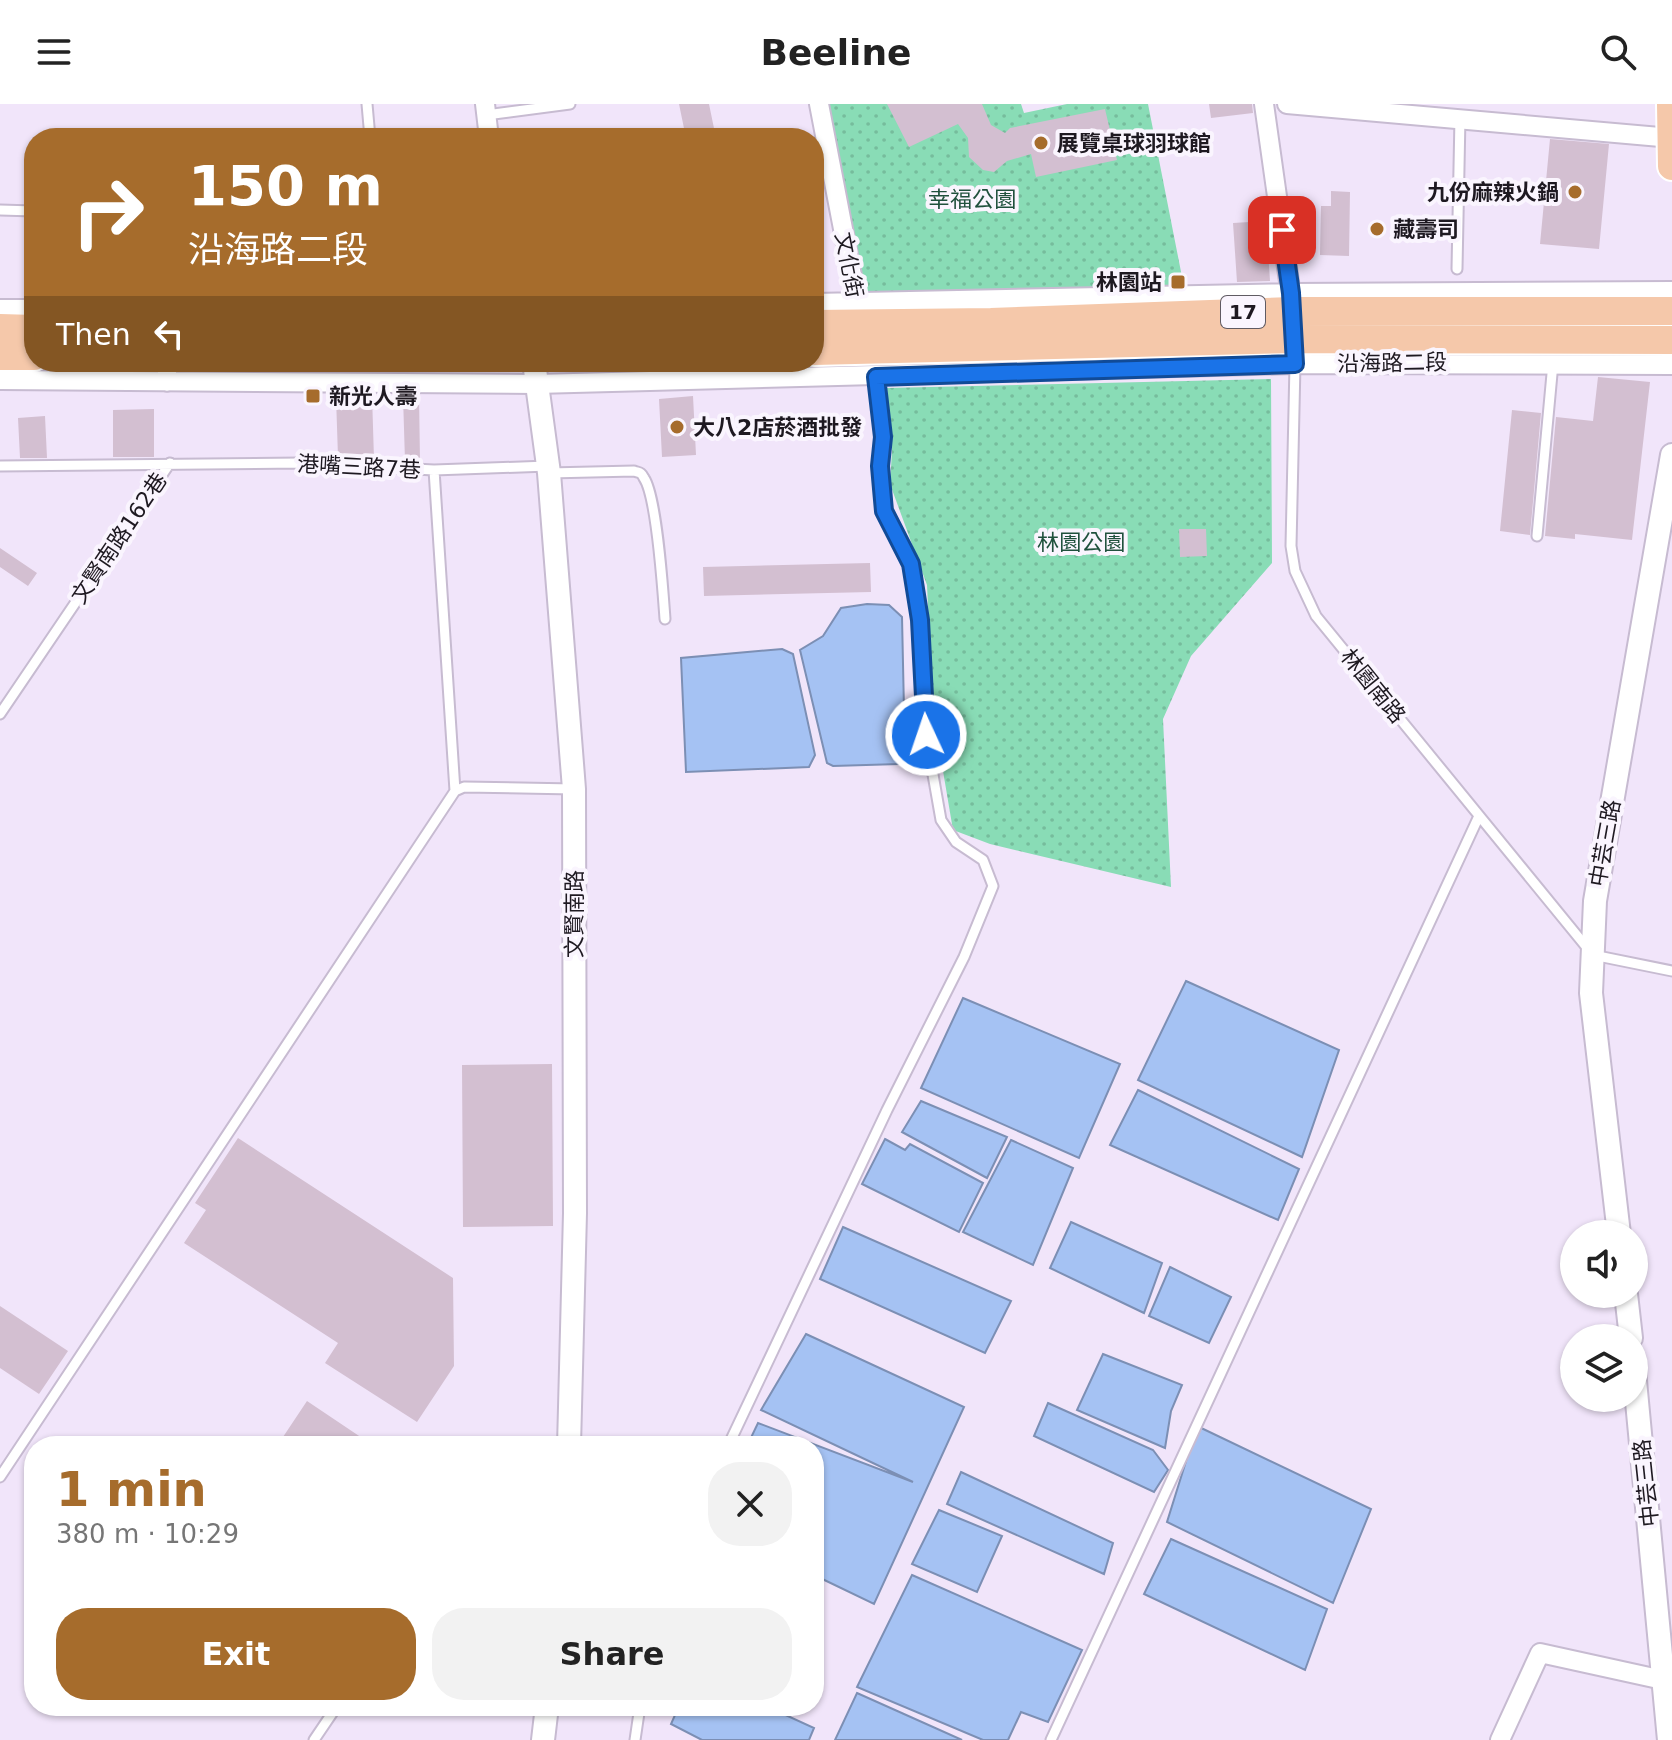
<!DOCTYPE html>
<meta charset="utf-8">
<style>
body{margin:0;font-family:"DejaVu Sans","Noto Sans TC",sans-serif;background:#f2f2f2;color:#222;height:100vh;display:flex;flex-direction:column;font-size:30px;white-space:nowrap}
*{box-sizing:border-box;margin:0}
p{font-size:26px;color:#767676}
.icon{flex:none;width:44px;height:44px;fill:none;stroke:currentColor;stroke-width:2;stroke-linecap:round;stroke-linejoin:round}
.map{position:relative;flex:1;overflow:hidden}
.panel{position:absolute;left:24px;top:1332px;width:800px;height:280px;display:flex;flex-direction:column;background:#fff;border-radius:32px;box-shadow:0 2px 6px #0004}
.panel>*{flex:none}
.guide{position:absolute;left:24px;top:24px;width:800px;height:244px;border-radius:32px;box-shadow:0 2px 6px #0004;background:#a66c2c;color:#fff;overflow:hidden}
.controls{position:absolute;left:1560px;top:1116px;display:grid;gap:16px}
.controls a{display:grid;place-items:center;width:88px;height:88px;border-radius:50%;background:#fff;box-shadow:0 2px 6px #0004;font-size:40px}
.pin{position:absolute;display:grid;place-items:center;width:68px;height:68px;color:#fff;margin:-34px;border-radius:16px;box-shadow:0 4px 12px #0006}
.me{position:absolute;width:88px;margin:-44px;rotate:357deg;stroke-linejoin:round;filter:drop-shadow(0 0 6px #0008)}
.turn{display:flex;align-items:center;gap:28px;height:168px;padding:0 32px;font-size:36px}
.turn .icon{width:104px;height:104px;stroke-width:2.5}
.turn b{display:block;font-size:56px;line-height:68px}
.then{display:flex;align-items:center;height:76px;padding:0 32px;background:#0003;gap:16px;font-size:30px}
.round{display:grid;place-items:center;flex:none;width:84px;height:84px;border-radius:32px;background:#f2f2f2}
.headline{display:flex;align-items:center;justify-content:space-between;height:136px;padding:0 32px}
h1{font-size:48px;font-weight:600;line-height:60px;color:#a66c2c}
.action{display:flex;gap:16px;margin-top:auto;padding:16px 32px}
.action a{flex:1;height:92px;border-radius:32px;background:#a66c2c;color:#fff;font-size:32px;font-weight:600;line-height:92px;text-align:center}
.action a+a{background:#f2f2f2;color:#222}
header{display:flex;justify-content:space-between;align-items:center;height:104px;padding:0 32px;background:#fff;font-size:36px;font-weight:600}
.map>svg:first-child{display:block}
.grass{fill:url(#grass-dots)}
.water{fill:#a5c2f3;stroke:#7c8fb4;stroke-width:2}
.building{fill:#d3bfd1}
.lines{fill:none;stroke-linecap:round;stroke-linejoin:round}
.service-casing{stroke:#c7bbd1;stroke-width:13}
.minor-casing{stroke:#c7bbd1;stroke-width:22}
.tertiary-casing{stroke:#c7bbd1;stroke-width:26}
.primary-casing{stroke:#fff;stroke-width:32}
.service{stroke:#fff;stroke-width:9}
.minor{stroke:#fff;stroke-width:18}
.tertiary{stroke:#fff;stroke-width:22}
.primary{stroke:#f5c8aa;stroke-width:28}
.route-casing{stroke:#114b97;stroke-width:20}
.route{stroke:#1a73e8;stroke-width:14}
.poi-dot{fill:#a66c2c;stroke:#faf5fe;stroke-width:3}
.labels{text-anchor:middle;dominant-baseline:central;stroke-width:8;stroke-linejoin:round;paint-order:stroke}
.shield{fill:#faf5fe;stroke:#605b63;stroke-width:2}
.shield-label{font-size:20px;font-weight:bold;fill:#1e1921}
.poi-label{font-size:22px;font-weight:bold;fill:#1e1921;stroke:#faf5fe;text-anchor:start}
.park-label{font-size:22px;fill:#20513d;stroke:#faf5fe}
.street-label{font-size:22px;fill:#1e1921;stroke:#faf5fe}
</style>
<header><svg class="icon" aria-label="menu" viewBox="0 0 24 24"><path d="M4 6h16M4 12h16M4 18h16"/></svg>Beeline<svg class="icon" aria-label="search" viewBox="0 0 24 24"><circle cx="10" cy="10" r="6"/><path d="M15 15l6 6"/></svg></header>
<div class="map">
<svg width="1672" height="1636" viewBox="0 0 1672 1636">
<defs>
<pattern id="grass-dots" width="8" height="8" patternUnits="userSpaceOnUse" patternTransform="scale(2)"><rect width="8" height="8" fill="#89dcb6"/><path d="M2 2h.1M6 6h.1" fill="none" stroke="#76bc9c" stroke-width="1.8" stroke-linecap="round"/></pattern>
</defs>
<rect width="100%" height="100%" fill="#f1e5fa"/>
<path class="grass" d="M828 0H1021L1024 9 1067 0H1148L1184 183 873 192 864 189Z
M1271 275 1272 459 1191 552 1163 615 1171 783 990 740 953 726 933 608 927 481 890 380 892 347 887 284Z"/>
<path class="water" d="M867 500 889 501 902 513 905 653 899 660 833 662 827 659 800 546 823 532 841 504Z
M782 545 793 550 815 651 809 663 686 668 681 554Z
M1186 877 1339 946 1302 1053 1138 976Z
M963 894 1120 960 1079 1054 921 984Z
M1138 986 1299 1065 1278 1116 1110 1041Z
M921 997 1007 1033 987 1074 902 1028Z
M885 1035 905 1046 910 1040 983 1079 959 1128 862 1080Z
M1011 1036 1073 1064 1033 1161 963 1128Z
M1071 1118 1162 1159 1144 1209 1050 1164Z
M843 1123 1011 1197 985 1249 820 1175Z
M1170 1163 1231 1193 1209 1239 1149 1212Z
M806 1230 964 1303 874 1500 814 1471V1342H747L758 1319 913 1378 761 1306Z
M1103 1250 1182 1281 1171 1307 1165 1344 1077 1306Z
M1048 1299 1153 1346 1168 1366 1154 1388 1034 1332Z
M1197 1322 1371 1405 1333 1499 1167 1418Z
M961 1368 1113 1439 1104 1470 947 1400Z
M939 1406 1002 1432 977 1488 912 1460Z
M1171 1435 1327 1505 1305 1566 1144 1490Z
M912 1471 1082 1546 1048 1618 1021 1608 1008 1636H983L857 1583Z
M857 1589 962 1636H835Z
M679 1602H766L814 1624 809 1636H702L671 1620Z"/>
<path class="building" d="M679 0H709L716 34H686Z
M887 0H982L991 21 1005 29 1010 24 1105 5 1117 56 1036 73 1031 50 1007 57 994 68 983 66 969 53 968 34 958 20 909 43Z
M1209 0H1252L1253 9 1211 14Z
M1550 35 1609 40 1599 145 1540 140Z
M1331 87 1350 88 1349 152 1320 151 1321 102H1331Z
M1266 117 1270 177 1237 178 1233 119Z
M1598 273 1650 278 1632 436 1575 430V435L1545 432 1556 313 1593 317Z
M372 291 374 355 338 353 336 293Z
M419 291 420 358 405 357 403 292Z
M693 292 696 351 662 353 659 295Z
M154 305V353H113V306Z
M1512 306 1541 309 1530 431 1500 427Z
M45 312 47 354H20L18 314Z
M1179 425H1206L1207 452 1180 453Z
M0 444 37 469 28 482 0 463Z
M870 459 871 488 704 492 703 463Z
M552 960 553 1122 463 1123 462 961Z
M238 1034 453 1174 454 1262 417 1318 325 1259 338 1239 184 1139 206 1106 195 1099Z
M0 1202 68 1247 39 1290 0 1264Z
M307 1297 374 1342H277Z"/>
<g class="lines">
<defs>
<path id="service" d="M367 0 370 34
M486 11 570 0
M160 32 213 34
M0 106 34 107
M1457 165 1460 13
M1295 260 1291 442 1295 467 1316 512 1593 851 1672 867
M0 362 301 359 434 366 548 362
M434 366 455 687
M549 369 634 367C640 369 641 368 644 374 657 393 663 488 665 515
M1537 432 1553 259
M0 610 170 359
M728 1342 887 1006 964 853 993 782 983 756 956 738 941 716 926 631 920 516 911 460 884 407 880 362 883 333 876 273
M0 1373 455 687 464 683 574 685
M314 1636 337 1602
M635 1636 640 1602
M1051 1636 1479 712"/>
<path id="minor" d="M485 0 489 34
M819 0 859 208
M1264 0 1292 199
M1287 0 1672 34
M814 199 1291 189 1672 187
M0 205H34
M0 276 536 280 1295 260 1672 261
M167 278V258
M1500 1636 1540 1549 1663 1576"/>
<path id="tertiary" d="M534 258 549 369 574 685 575 1109 569 1342
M1619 1130 1591 889 1595 797 1672 351
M1626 1190 1631 1234
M1634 1266 1669 1636
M543 1636 547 1602"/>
<path id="primary" d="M1671 0 1672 62
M814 220 991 218 1292 207H1672
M0 224 34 225
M814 247 1294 235 1672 236
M0 252H34"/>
</defs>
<use href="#service" class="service-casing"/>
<use href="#minor" class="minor-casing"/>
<use href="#tertiary" class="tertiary-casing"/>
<use href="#primary" class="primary-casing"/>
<use href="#service" class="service"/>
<use href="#minor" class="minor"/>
<use href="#tertiary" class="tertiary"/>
<use href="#primary" class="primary"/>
</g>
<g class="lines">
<defs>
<path id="route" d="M926 631 920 516 911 460 884 407 880 362 883 333 876 273 1295 260 1291 189 1282 126"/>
</defs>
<use href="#route" class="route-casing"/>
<use href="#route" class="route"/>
</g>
<g class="poi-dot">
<circle cx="1041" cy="39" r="8"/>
<circle cx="1575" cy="88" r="8"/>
<circle cx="1377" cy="125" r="8"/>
<rect x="1170" y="170" width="16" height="16" rx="4"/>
<rect x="305" y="284" width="16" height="16" rx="4"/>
<circle cx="677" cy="323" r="8"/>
</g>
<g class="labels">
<rect class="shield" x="1221" y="192" width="44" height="32" rx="6"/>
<g class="shield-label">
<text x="1243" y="208">17</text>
</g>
<g class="poi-label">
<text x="1057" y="39">展覽桌球羽球館</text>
<text x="1559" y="88" text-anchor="end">九份麻辣火鍋</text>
<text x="1393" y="125">藏壽司</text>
<text x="1162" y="178" text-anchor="end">林園站</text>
<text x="329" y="292">新光人壽</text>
<text x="693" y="323">大八2店菸酒批發</text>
</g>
<g class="park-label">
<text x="972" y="95">幸福公園</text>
<text x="1081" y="438">林園公園</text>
</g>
<g class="street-label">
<text transform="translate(849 161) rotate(79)">文化街</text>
<text transform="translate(1392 259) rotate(-1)">沿海路二段</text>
<text transform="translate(359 363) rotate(3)">港嘴三路7巷</text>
<text transform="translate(119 434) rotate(-56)">文賢南路162巷</text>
<text transform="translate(1373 582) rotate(51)">林園南路</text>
<text transform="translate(1605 739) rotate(-80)">中芸三路</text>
<text transform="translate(574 810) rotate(-90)">文賢南路</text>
<text transform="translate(1646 1379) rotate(-96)">中芸三路</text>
</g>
</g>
</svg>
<div class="controls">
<a><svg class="icon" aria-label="sound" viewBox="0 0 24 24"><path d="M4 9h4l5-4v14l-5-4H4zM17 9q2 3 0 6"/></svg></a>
<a><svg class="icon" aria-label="layers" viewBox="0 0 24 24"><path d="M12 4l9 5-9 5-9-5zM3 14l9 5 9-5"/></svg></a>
</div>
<div class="pin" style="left:1282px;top:126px;background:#d93025"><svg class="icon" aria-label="arrive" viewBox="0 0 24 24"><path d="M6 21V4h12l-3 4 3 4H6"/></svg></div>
<svg class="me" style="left:926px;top:631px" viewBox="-20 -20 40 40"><circle r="17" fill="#1a73e8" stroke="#fff" stroke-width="3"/><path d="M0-11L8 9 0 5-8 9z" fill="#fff"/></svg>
<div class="guide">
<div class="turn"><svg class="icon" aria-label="right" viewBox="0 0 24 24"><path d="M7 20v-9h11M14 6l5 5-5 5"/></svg><div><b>150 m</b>沿海路二段</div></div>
<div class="then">Then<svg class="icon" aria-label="left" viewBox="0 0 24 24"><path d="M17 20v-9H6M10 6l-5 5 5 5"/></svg></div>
</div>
<section class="panel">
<div class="headline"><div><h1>1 min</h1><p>380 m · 10:29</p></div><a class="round"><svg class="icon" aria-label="close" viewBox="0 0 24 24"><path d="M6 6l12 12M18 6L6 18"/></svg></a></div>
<div class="action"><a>Exit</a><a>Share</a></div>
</section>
</div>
